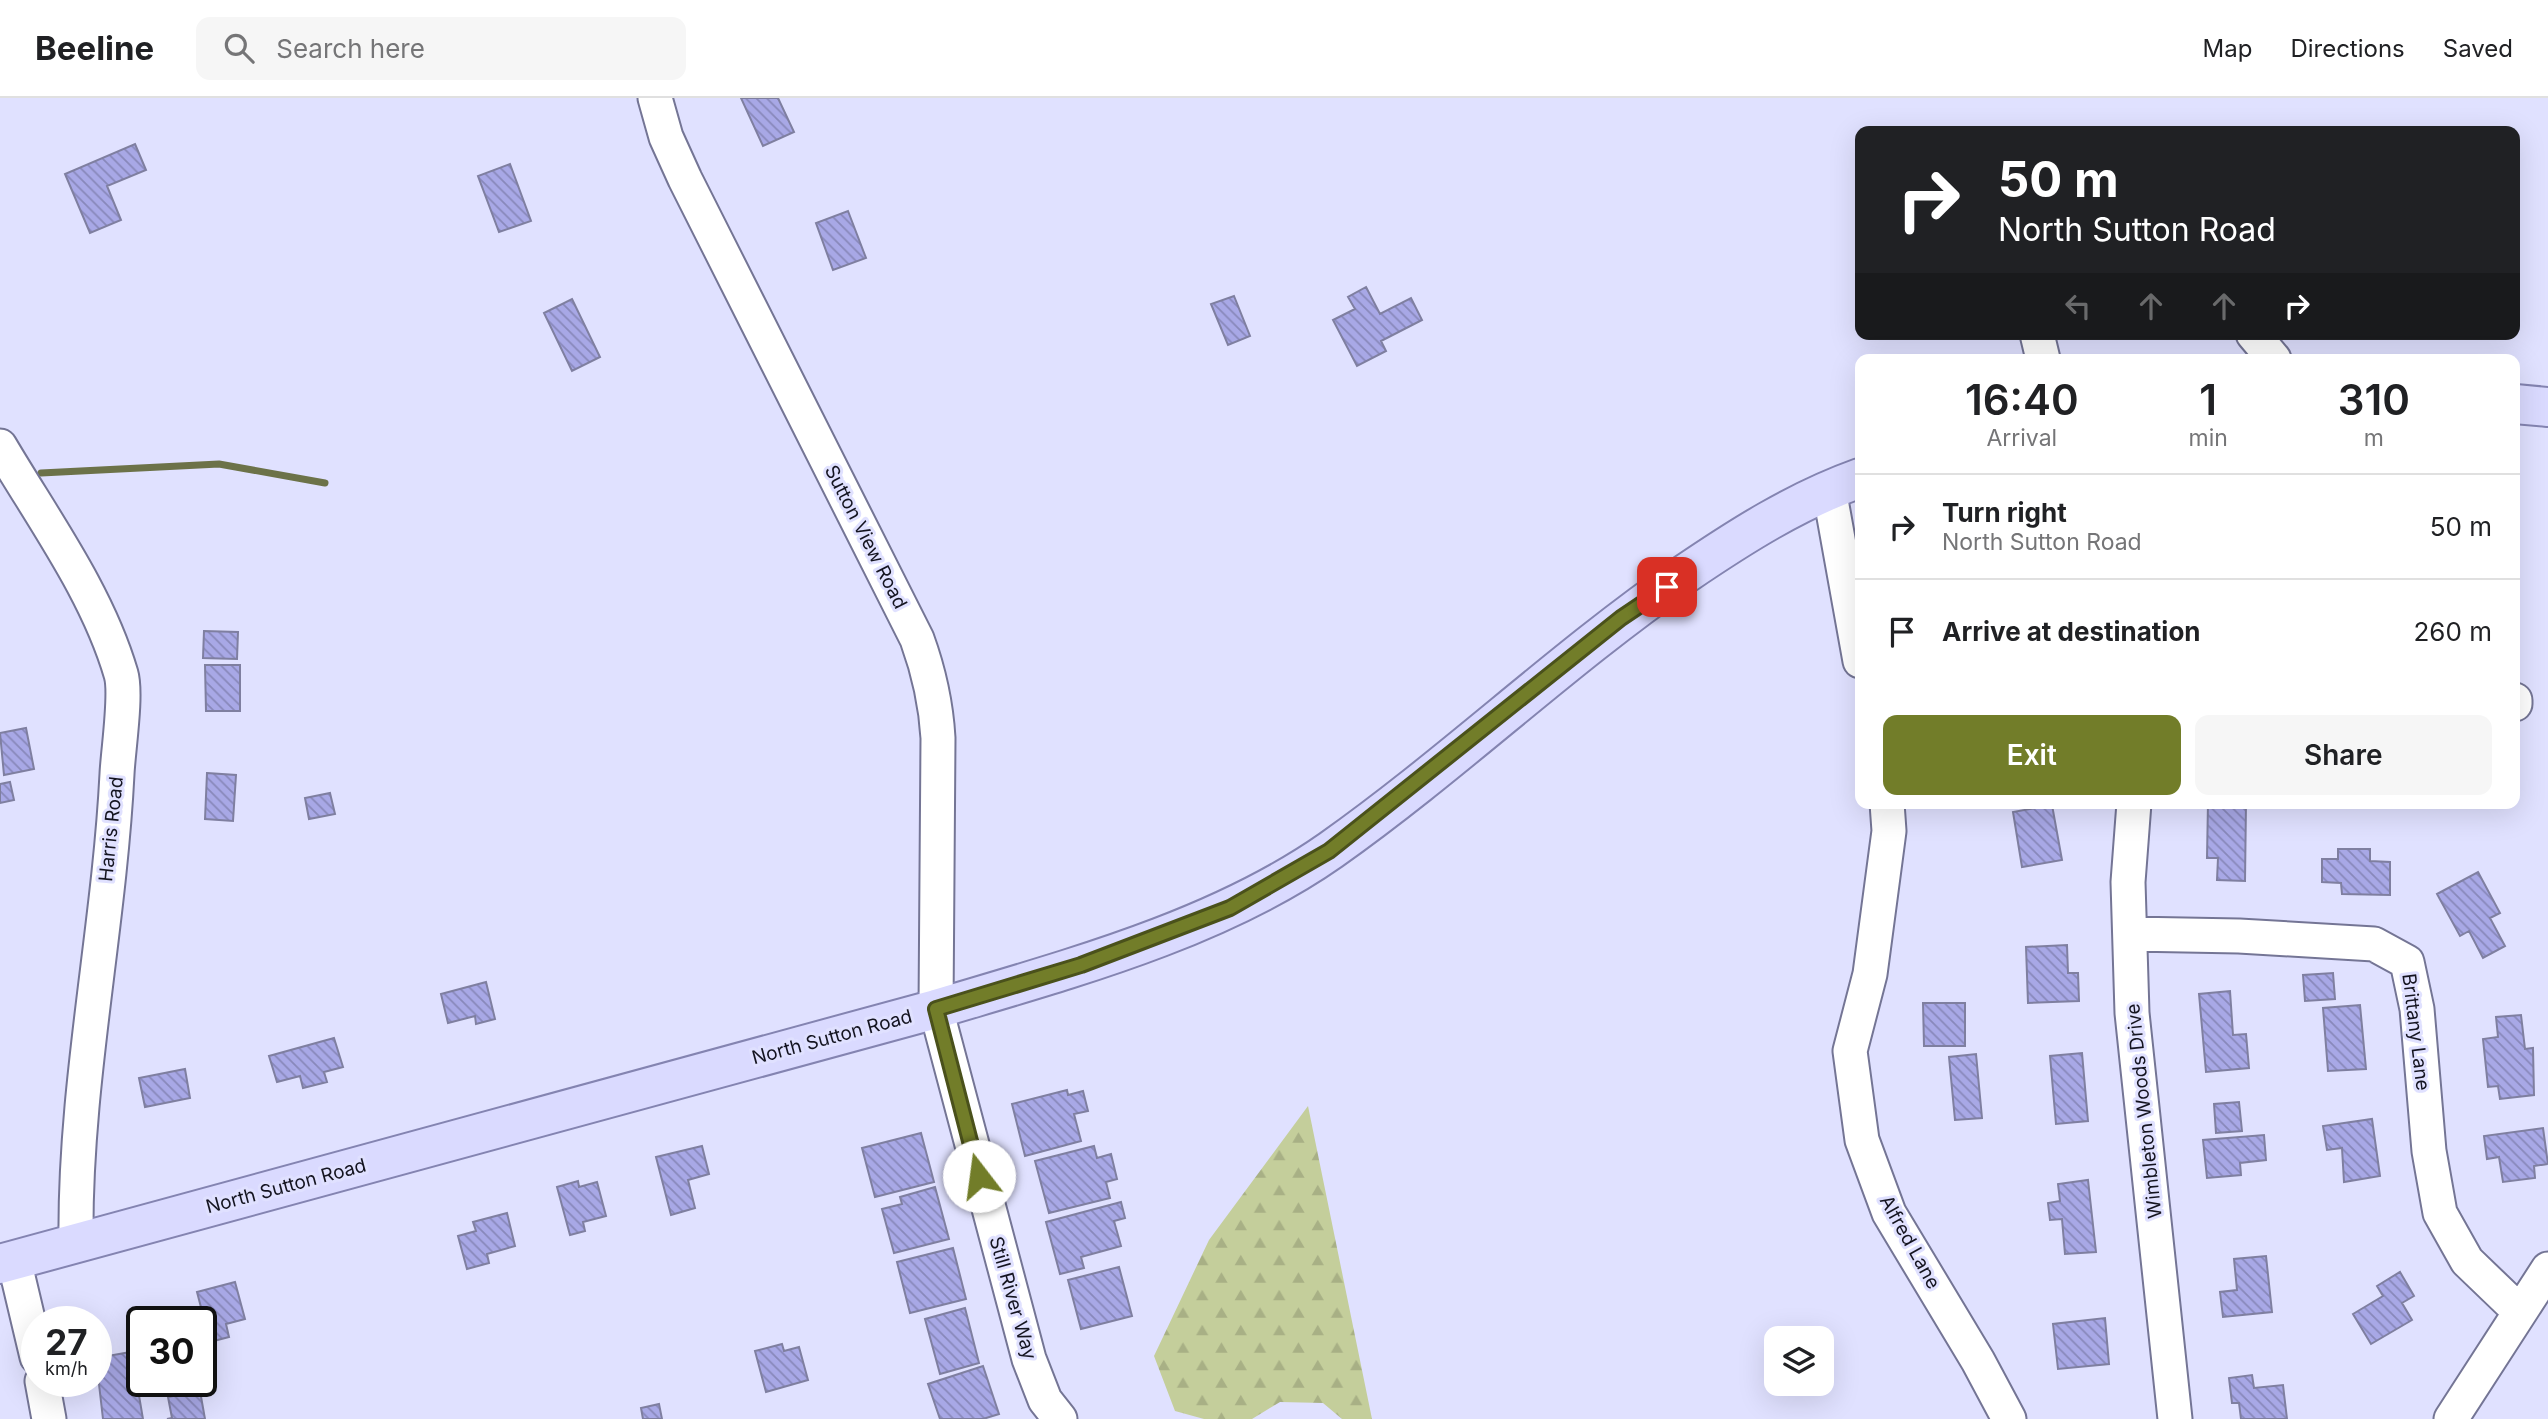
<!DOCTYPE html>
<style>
body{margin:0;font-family:Inter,sans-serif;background:#f6f6f6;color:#202124;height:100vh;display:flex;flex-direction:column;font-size:26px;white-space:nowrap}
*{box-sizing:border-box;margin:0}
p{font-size:23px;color:#757577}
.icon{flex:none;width:38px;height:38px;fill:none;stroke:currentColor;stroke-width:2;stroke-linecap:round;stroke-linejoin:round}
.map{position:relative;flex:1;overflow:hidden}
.drawer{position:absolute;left:1855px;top:256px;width:665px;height:455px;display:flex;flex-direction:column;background:#fff;border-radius:14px;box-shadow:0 7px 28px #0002}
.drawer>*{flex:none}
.guide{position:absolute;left:1855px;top:28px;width:665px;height:214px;border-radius:14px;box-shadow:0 7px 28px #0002;background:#202124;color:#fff;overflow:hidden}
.fabs{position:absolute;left:1764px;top:1228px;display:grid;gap:14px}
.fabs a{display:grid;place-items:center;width:70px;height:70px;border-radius:14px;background:#fff;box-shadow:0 7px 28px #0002;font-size:35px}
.speed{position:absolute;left:21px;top:1208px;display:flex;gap:14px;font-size:35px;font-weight:700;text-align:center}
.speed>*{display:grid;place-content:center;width:91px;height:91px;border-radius:50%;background:#fff;box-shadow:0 7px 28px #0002;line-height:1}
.speed small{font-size:18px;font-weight:400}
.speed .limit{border:4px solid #111;border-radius:10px;background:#fff;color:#111}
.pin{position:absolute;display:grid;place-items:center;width:60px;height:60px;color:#fff;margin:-30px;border-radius:14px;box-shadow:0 4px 10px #0006}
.me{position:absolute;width:77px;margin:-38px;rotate:345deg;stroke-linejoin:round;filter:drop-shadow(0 0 5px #0008)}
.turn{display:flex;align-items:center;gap:24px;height:147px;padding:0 28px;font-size:32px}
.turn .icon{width:91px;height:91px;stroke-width:2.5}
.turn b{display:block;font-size:49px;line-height:60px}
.lanes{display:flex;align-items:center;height:66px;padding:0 28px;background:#0003;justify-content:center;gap:35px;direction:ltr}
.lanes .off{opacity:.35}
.eta{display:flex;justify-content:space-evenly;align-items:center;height:119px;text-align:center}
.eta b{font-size:42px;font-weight:600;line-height:49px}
.cta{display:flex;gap:14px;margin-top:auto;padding:14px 28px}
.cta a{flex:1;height:80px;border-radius:14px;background:#727d29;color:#fff;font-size:28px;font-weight:600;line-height:80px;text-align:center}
.cta a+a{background:#f6f6f6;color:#202124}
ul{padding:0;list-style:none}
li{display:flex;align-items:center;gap:21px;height:105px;padding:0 28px;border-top:2px solid #e0e0e0}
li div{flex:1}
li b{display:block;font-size:26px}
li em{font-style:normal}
header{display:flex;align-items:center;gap:42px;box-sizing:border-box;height:98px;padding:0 35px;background:#fff;border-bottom:2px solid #e0e0e0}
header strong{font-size:33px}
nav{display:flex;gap:38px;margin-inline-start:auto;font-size:24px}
.search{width:490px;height:63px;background:#f6f6f6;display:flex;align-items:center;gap:18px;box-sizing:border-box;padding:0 24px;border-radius:14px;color:#757577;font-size:26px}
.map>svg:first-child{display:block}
.forest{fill:url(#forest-firs)}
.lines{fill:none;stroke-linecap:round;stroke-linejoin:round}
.stream{stroke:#6c7249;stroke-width:7}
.building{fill:url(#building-back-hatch);stroke:#7f7fa0;stroke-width:2}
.minor-casing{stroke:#747595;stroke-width:37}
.major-casing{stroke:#8484b1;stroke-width:42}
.minor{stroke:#fff;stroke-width:33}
.major{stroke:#dadaff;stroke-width:38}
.route-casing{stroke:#4a511b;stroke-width:18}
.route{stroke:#727d29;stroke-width:12}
.labels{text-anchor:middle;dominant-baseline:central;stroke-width:6;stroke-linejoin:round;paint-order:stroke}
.street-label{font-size:19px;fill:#141420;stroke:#e0e1ff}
</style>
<header>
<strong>Beeline</strong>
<div class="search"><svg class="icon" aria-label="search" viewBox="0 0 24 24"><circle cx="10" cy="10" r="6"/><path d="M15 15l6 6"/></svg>Search here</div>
<nav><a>Map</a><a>Directions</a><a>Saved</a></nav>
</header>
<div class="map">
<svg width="2548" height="1321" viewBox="0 0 2548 1321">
<defs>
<pattern id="forest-firs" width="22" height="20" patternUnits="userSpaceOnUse" patternTransform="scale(1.75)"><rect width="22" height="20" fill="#c4ce9b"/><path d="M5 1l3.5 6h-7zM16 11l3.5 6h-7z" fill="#a8b085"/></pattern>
<pattern id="building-back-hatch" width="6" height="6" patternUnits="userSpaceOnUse" patternTransform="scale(1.75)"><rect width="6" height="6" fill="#a8a8e6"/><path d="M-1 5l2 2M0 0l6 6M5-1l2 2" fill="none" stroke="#8888ba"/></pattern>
</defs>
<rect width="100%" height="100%" fill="#e0e1ff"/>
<path class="forest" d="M1308 1008 1372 1321H1342L1323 1305 1280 1304 1252 1321H1204L1175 1313 1154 1258 1209 1142Z"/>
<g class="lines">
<path class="stream" d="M41 375 219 366 325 385"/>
</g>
<path class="building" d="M741 0H778L794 34 763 48Z
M135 46 146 72 107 88 121 122 90 135 65 76Z
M510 66 531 123 499 134 478 78Z
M848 113 866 160 833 172 816 125Z
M1366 189 1380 216 1411 200 1422 222 1381 243 1386 253 1357 268 1333 222 1355 211 1348 199Z
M1234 198 1250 238 1228 247 1211 206Z
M572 201 600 259 572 273 544 215Z
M204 533 238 534 237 561 203 560Z
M205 567H240V613H206Z
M26 630 34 671 4 677 0 635Z
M207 675 236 677 233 723 205 721Z
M10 684 14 702 0 705V686Z
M330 695 335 716 309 721 305 700Z
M2208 705H2246L2245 783 2217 782 2218 760H2207Z
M2052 707 2062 762 2022 769 2013 714Z
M2338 751H2370V763L2390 764V797L2342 796 2341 785 2322 784V761H2338Z
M2478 774 2500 815 2490 820 2505 848 2483 860 2469 833 2460 838 2437 796Z
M2067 847 2068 875H2078L2079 903 2028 905 2026 849Z
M2333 875 2335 901 2305 903 2303 877Z
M486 884 495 921 476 926 475 918 448 925 441 896Z
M2230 893 2233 937 2246 936 2249 970 2206 974 2199 896Z
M1923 905H1965V948H1924Z
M2360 907 2366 971 2328 973 2323 910Z
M2521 917 2525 951 2533 950 2534 997 2500 1001 2498 988 2488 989 2483 941 2498 939 2496 919Z
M334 940 343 969 324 974 327 984 303 990 300 978 277 984 269 958Z
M2082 955 2088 1023 2056 1026 2050 958Z
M1976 956 1982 1020 1955 1022 1949 959Z
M185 971 190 1000 145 1009 139 980Z
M1067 992 1068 997 1083 993 1088 1013 1074 1016 1081 1043 1025 1058 1012 1006Z
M2239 1004 2242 1033 2216 1035 2214 1006Z
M2372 1021 2380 1078 2344 1084 2342 1050 2327 1052 2323 1028Z
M2543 1030 2548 1066 2534 1068 2535 1080 2503 1084 2499 1059 2487 1061 2484 1038Z
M921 1035 934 1084 875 1099 862 1050Z
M2264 1037 2266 1062 2240 1065 2241 1077 2207 1080 2203 1042Z
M702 1048 709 1076 688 1082 695 1110 671 1117 656 1059Z
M1094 1048 1097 1060 1111 1056 1117 1081 1106 1084 1110 1100 1049 1115 1035 1063Z
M2088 1082 2096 1154 2065 1156 2062 1121 2050 1122 2048 1105 2060 1103 2058 1086Z
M578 1083 579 1089 597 1084 606 1118 583 1124 585 1133 570 1137 557 1089Z
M935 1089 949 1141 894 1155 882 1111 902 1106 900 1099Z
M1121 1104 1125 1120 1114 1123 1121 1148 1081 1159 1084 1170 1060 1176 1046 1124Z
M507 1115 515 1148 487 1156 489 1165 467 1171 458 1138 476 1133 473 1124Z
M953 1150 966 1201 910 1215 897 1164Z
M2266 1158 2272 1214 2223 1219 2220 1194 2237 1192 2234 1161Z
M1119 1169 1132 1218 1081 1231 1068 1182Z
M2400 1174 2414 1198 2402 1205 2412 1222 2371 1246 2353 1216 2383 1198 2377 1188Z
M235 1184 245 1221 226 1226 229 1239 210 1244 197 1194Z
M965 1210 979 1265 940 1276 925 1221Z
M2105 1220 2109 1266 2058 1271 2053 1226Z
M782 1246 784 1253 799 1249 808 1282 766 1294 755 1253Z
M142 1252V1279L136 1280 143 1321H103L96 1260Z
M983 1268 999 1316 983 1321H940L928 1286Z
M2252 1277 2254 1290 2283 1287 2287 1321H2241L2239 1305H2232L2229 1280Z
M200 1293 205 1321H167L172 1320 168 1299Z
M659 1306 662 1321H643L641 1310Z"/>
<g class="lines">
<defs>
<path id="minor" d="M655 0 666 39 685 81 917 541C929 574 936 605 938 640L936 911 1029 1261 1045 1302 1060 1321
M2037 236 2043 261
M2253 236 2274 261
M0 348C43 421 97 494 121 576 127 596 118 653 117 676 109 833 74 987 76 1145
M1829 391 1860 563
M2515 602V606
M1887 705 1889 733 1870 876 1850 953 1862 1042 1889 1115 1978 1263 2009 1321
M2134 705 2128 784 2132 915 2175 1321
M2130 836 2239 838 2374 846 2407 864 2417 911 2429 1053 2440 1115 2467 1163 2519 1213
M14 1162 37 1259
M42 1283 49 1321
M2451 1321 2548 1171"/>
<path id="major" d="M2515 306 2548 309
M0 1166 936 911C1069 871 1217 832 1331 752 1454 665 1562 561 1685 476 1741 438 1796 403 1860 380"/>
</defs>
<use href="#minor" class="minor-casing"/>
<use href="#major" class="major-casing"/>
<use href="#minor" class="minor"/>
<use href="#major" class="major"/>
</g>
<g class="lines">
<defs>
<path id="route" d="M979 1078 936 911 1081 867 1230 810 1329 753 1621 520 1667 489"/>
</defs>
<use href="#route" class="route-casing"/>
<use href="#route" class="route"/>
</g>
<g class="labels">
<g class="street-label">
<text transform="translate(866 439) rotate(63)">Sutton View Road</text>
<text transform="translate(111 731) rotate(-84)">Harris Road</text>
<text transform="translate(2416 934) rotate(83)">Brittany Lane</text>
<text transform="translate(832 939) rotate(-15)">North Sutton Road</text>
<text transform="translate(2144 1013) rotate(-96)">Wimbleton Woods Drive</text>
<text transform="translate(286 1088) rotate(-15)">North Sutton Road</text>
<text transform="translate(1910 1144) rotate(61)">Alfred Lane</text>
<text transform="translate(1013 1200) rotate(74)">Still River Way</text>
</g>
</g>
</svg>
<div class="fabs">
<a><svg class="icon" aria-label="layers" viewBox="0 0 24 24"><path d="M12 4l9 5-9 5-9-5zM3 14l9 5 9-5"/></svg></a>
</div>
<div class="speed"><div>27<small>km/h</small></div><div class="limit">30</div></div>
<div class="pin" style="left:1667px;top:489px;background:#d93025"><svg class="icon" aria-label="arrive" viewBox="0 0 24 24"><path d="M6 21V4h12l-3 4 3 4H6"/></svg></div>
<svg class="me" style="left:979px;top:1078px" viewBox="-20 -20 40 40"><circle r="19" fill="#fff"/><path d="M0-13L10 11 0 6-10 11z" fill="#727d29"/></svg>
<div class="guide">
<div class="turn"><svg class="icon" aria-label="right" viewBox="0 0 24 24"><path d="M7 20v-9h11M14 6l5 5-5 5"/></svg><div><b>50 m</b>North Sutton Road</div></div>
<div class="lanes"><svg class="icon off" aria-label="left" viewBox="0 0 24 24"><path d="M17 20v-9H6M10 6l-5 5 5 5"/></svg><svg class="icon off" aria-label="ahead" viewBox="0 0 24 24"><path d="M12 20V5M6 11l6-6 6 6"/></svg><svg class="icon off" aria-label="ahead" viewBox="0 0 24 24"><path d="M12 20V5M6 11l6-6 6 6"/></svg><svg class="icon" aria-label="right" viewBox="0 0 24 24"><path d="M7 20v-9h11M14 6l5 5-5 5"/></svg></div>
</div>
<section class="drawer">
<div class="eta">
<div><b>16:40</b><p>Arrival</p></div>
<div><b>1</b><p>min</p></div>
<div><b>310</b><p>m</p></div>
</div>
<ul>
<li><svg class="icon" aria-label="right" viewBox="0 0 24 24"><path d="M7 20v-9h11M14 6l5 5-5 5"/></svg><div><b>Turn right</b><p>North Sutton Road</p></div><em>50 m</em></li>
<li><svg class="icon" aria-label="arrive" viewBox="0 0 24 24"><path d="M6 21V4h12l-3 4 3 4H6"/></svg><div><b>Arrive at destination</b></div><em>260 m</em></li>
</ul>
<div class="cta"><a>Exit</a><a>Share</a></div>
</section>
</div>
